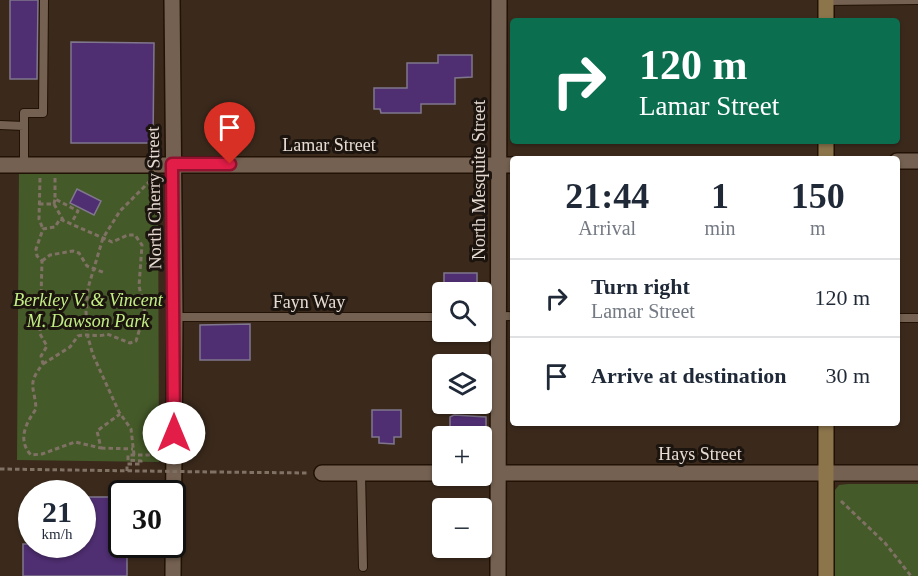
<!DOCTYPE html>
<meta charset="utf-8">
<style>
body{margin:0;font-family:Georgia,serif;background:#f2f2f3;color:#1f2937;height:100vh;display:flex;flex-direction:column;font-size:22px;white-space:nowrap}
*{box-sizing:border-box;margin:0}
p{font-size:20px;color:#747a83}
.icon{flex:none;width:33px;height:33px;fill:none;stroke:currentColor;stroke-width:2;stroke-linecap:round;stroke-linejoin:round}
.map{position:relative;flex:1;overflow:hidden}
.details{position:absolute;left:510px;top:156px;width:390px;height:270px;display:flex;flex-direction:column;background:#fff;border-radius:6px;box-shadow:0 2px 4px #0004}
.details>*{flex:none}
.guide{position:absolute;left:510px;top:18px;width:390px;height:126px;border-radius:6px;box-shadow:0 2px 4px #0004;background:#0b6e4f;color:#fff;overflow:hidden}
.buttons{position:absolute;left:432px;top:282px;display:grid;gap:12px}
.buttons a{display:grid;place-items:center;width:60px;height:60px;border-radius:6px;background:#fff;box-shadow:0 2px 4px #0004;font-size:30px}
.speed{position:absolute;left:18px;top:480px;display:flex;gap:12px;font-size:30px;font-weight:700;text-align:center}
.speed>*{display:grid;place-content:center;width:78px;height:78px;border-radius:50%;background:#fff;box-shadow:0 2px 4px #0004;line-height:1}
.speed small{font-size:15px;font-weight:400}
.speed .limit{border:3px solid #111;border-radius:9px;background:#fff;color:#111}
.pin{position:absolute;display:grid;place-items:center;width:51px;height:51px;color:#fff;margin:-62px -26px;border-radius:50% 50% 50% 0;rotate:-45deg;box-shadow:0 0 6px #0007}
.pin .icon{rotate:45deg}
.me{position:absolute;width:66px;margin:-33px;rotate:0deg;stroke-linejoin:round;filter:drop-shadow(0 0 4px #0008)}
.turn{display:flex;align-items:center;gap:21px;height:126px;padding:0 30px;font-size:27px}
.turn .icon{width:78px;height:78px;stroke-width:2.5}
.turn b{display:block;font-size:42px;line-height:51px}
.eta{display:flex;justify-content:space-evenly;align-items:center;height:102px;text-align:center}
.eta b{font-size:36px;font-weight:600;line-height:42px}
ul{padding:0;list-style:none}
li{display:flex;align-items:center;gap:18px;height:78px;padding:0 30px;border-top:2px solid #e0e1e3}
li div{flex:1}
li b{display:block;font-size:22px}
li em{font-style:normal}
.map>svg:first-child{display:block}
.green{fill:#455a29}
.building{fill:#4f2e71;stroke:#80778d;stroke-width:1.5}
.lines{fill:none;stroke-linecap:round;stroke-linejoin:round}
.lane-casing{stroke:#211205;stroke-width:10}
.street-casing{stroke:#211205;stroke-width:18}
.secondary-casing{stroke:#211205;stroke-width:18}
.path{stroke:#807165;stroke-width:3;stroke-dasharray:4.5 3;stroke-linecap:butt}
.lane{stroke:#746151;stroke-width:8}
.street{stroke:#746151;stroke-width:15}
.secondary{stroke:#8c754b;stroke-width:15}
.path-bridge{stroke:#807165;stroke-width:3;stroke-dasharray:4.5 3;stroke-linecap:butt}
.route-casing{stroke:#92132f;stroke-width:15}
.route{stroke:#e11d48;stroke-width:10}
.labels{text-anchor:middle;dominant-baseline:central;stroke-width:6;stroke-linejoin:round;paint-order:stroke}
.street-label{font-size:18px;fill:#e7dcd3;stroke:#1c140e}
.park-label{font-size:18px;font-style:italic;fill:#c2ef84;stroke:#1c140e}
</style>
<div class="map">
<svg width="918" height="576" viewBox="0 0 918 576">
<rect width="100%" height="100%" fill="#3b2a1c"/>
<path class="green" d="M19 171H148L158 179 159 462 17 460Z
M848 484H918V576H833L835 490 839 485Z"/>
<path class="building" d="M10 0H38L37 79H10Z
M71 42 154 43 153 143H71Z
M438 55H472V77L455 78V104H421V113H381L380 109H374V88H407V63H438Z
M77 189 101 201 94 215 70 203Z
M444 273H477V292H444Z
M250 324V360H200V325Z
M372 410H401V437H394V444L379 443V437H372Z
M454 415 486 417V427H473L474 436H454V428L450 429V417Z
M82 497H122V544H127V576H23V544H82Z"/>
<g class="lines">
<defs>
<path id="lane" d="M826 1 918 0
M0 125 24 126
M24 165V113H43L44 0
M175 317H442
M482 317 513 316
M897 318H918
M361 473 363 567"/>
<path id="street" d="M172 0 175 317 173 576
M897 161H918
M0 165H513
M322 473H442
M482 473H918
M498 576 499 0"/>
<path id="secondary" d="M826 0V21
M826 141V159
M826 423V576"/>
</defs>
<use href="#lane" class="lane-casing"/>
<use href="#street" class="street-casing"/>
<use href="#secondary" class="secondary-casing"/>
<path class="path" d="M40 178 39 219 43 229
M55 178V199L78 211 72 222
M39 204H54L55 199
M54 204 63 220
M42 261 50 255 73 251 79 253 87 266 105 273
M43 364 70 347 78 336C88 333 97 338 107 334L130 343 136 341 145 312 139 286 142 245 135 235H128L112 242 60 219 55 227 43 229 36 249 37 256 42 261 40 334 47 346 41 356 43 364C26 385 35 387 36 409 26 423 17 440 31 455L42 454 75 442 101 448 97 431 120 414
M101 448 133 449
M134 455 131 429 119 412 93 355 87 334 86 311 88 288 103 238 120 211 152 179
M128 460V455H158
M127 471V464H141V461L128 460
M212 472 309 473
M841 501 885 543 911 576"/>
<use href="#lane" class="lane"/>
<use href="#street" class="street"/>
<use href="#secondary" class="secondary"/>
<path class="path-bridge" d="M0 469 212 472"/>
</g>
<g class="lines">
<defs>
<path id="route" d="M174 433 172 164H230"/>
</defs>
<use href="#route" class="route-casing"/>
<use href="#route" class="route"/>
</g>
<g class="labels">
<g class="street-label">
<text x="329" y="145">Lamar Street</text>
<text transform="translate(479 180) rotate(-90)">North Mesquite Street</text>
<text transform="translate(154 198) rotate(-91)">North Cherry Street</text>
<text x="309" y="302">Fayn Way</text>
<text x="700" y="454">Hays Street</text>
</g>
<g class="park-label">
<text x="88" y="300">Berkley V. &amp; Vincent<tspan x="88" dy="21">M. Dawson Park</tspan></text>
</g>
</g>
</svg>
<div class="buttons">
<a><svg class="icon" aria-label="search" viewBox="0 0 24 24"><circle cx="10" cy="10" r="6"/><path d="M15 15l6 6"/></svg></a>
<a><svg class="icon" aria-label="layers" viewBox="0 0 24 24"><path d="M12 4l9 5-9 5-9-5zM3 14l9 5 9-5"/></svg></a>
<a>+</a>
<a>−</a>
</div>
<div class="speed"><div>21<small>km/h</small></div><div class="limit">30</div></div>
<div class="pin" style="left:230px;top:164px;background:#d93025"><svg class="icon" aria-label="arrive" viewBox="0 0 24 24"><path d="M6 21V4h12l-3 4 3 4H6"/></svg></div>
<svg class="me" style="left:174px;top:433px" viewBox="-20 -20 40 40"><circle r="19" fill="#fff"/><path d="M0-13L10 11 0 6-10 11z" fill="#e11d48"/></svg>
<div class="guide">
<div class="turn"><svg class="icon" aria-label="right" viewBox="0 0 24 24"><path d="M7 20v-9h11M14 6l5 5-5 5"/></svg><div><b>120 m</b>Lamar Street</div></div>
</div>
<section class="details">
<div class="eta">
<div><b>21:44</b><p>Arrival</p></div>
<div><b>1</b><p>min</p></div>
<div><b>150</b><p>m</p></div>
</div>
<ul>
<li><svg class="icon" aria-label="right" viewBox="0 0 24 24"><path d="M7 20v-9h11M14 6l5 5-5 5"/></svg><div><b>Turn right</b><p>Lamar Street</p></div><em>120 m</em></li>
<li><svg class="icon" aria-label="arrive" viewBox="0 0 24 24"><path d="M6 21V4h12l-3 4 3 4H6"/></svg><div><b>Arrive at destination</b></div><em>30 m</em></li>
</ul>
</section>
</div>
